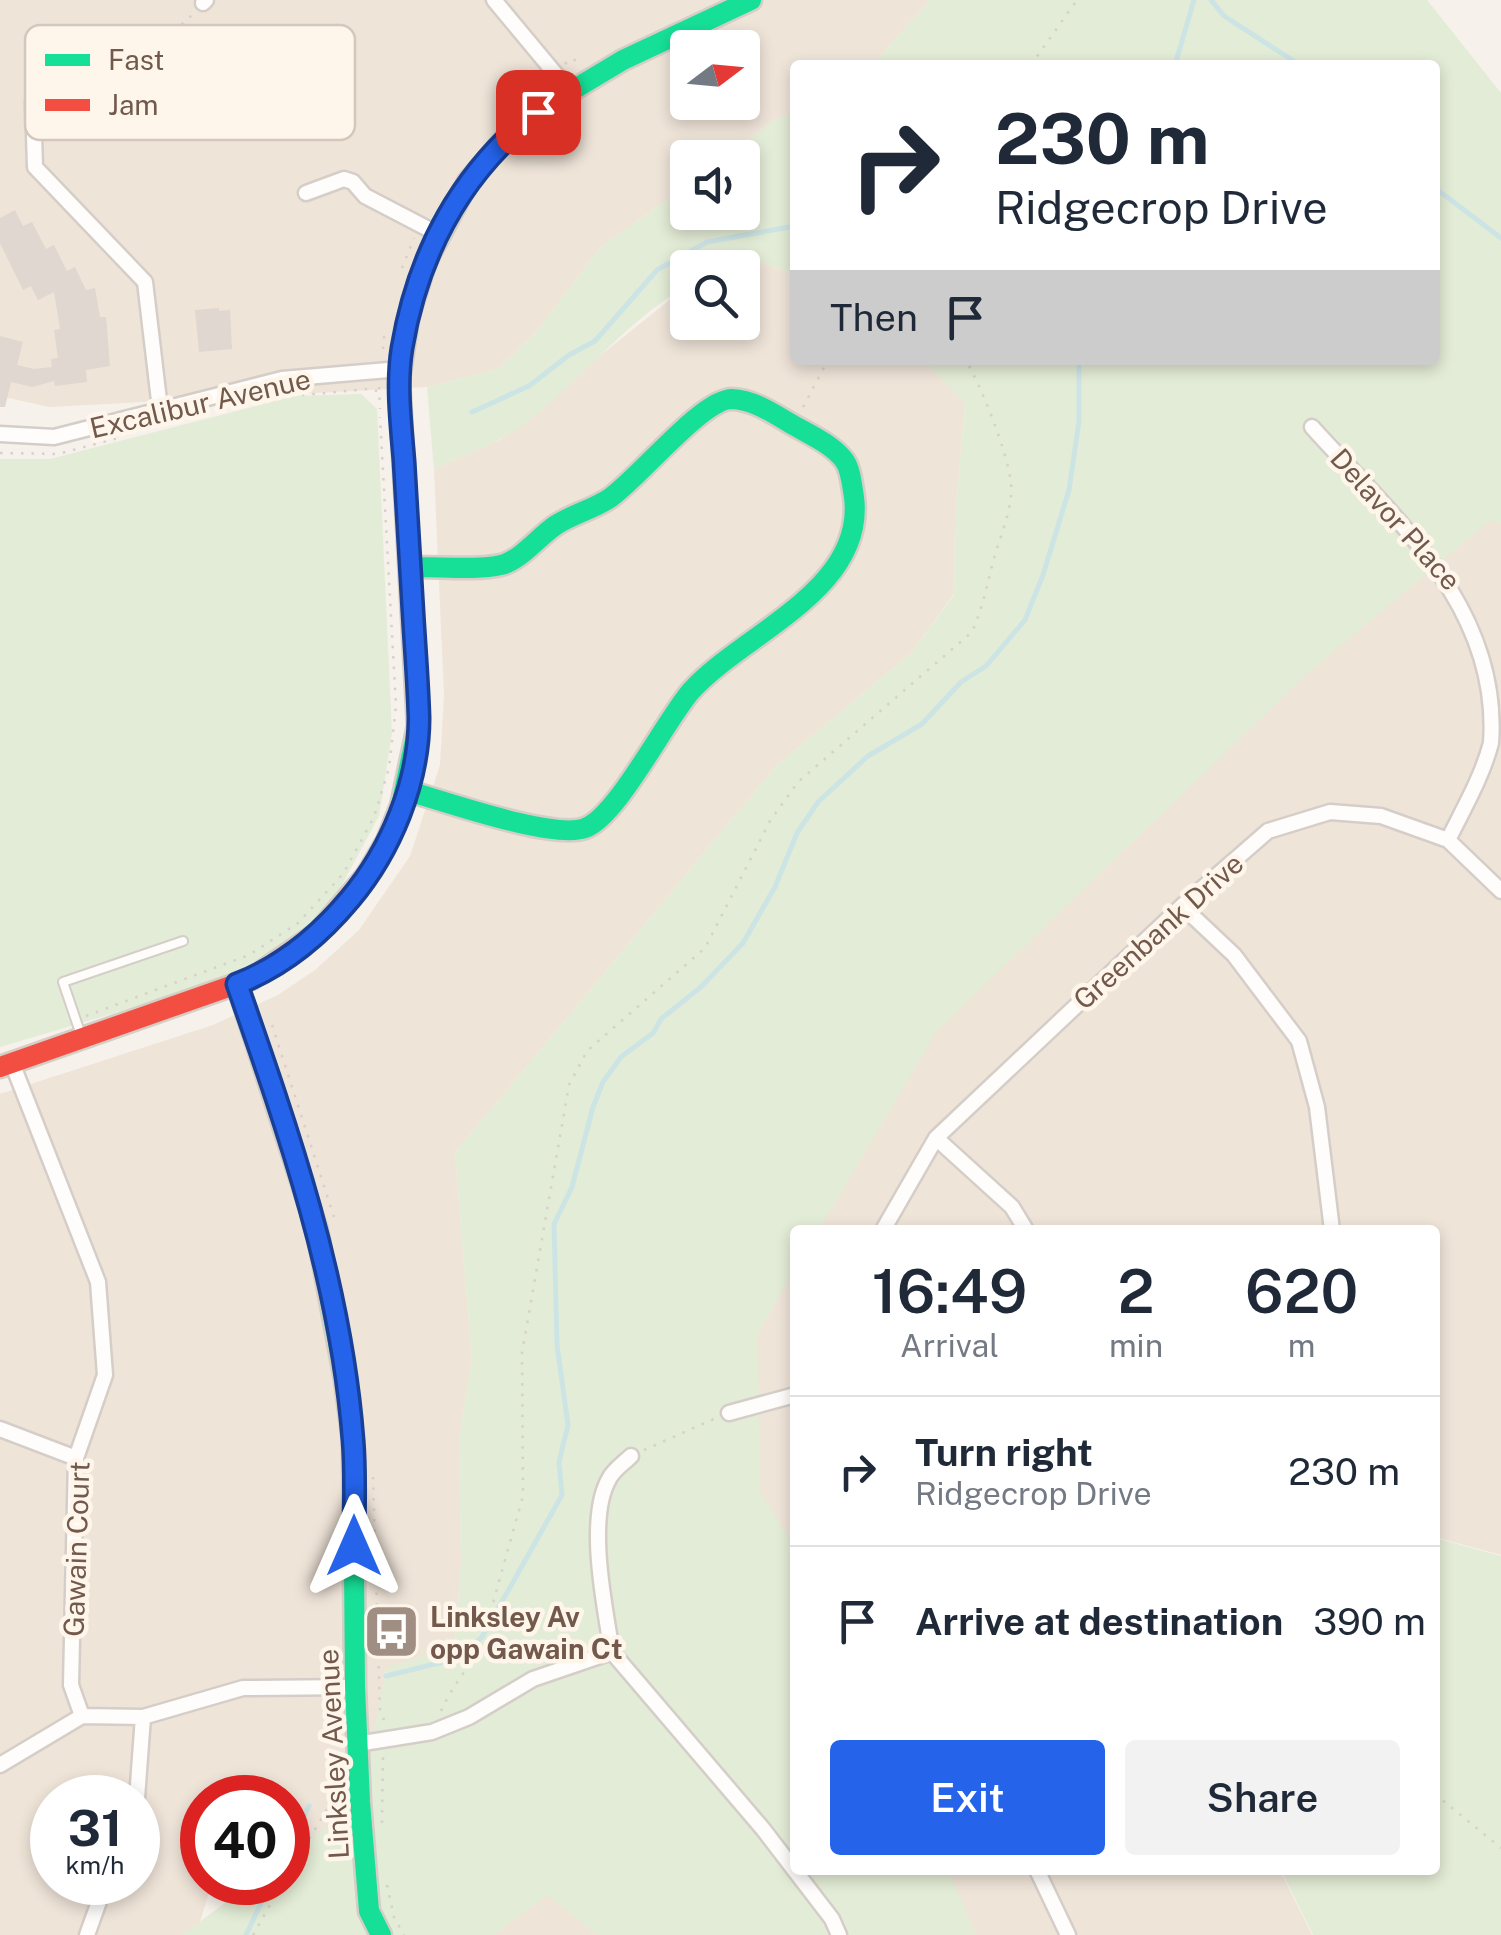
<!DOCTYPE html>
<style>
body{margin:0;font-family:"Public Sans",sans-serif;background:#f2f2f3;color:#1f2937;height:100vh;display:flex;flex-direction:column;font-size:38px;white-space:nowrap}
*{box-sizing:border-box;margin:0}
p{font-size:32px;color:#747a83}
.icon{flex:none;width:55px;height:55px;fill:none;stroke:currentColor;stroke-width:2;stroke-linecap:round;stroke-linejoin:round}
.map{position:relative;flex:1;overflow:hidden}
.details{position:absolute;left:790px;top:1225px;width:650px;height:650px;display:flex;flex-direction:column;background:#fff;border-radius:10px;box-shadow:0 5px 15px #0003}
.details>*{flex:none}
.banner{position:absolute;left:790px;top:60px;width:650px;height:305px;border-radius:10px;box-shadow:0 5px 15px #0003;background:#fff;color:#1f2937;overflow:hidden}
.needle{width:65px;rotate:74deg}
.buttons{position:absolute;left:670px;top:30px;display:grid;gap:20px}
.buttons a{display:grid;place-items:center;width:90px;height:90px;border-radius:10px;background:#fff;box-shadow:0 5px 15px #0003;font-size:50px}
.speed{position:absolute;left:30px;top:1775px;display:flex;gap:20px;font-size:50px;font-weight:700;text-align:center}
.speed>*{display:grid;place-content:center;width:130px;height:130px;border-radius:50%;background:#fff;box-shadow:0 5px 15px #0003;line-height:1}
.speed small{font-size:25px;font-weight:400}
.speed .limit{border:15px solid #d22;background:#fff;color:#111}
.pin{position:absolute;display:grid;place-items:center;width:85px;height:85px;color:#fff;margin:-42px;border-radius:20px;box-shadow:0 5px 15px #0006}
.me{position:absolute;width:110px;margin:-55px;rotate:0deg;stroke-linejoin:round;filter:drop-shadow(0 0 8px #0008)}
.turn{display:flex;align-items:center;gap:35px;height:210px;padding:0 40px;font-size:45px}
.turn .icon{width:130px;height:130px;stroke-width:2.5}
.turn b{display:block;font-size:70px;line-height:85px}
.then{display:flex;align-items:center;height:95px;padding:0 40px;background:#0003;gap:20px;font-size:38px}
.eta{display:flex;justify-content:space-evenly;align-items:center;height:170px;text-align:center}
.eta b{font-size:60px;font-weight:600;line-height:70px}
.button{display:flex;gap:20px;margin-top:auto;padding:20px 40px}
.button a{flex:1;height:115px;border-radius:10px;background:#2563eb;color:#fff;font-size:40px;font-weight:600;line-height:115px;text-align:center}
.button a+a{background:#f2f2f3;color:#1f2937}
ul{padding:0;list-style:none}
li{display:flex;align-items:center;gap:30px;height:150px;padding:0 40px;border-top:2px solid #e0e1e3}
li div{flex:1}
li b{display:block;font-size:38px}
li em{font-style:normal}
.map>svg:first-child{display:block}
.residential{fill:#efe4d8;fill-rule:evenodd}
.green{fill:#e3ecd6}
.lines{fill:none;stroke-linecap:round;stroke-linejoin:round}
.stream{stroke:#cde4e5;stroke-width:5}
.building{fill:#dfd7d0}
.lane-casing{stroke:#d5cec8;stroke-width:12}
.street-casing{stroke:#d5cec8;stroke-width:19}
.fast-casing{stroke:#d5cec6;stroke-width:25}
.jam-casing{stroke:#d5cec6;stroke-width:25}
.path{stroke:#d7d0cb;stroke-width:2.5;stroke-dasharray:2.5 8;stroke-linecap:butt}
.lane{stroke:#fefdfc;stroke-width:8}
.street{stroke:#fefdfc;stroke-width:14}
.fast{stroke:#16e098;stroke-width:20}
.jam{stroke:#f24e42;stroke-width:20}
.route-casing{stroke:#184099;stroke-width:25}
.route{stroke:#2563eb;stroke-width:18}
.labels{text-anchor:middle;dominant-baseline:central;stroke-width:9;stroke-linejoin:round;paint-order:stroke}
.street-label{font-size:28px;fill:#72594c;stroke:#fef6eb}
.poi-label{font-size:28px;font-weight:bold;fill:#72594c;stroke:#fef6eb;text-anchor:start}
.key{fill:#fef6eb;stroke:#d4c7bb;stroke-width:2.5}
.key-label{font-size:28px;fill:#72594c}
</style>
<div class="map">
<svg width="1501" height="1935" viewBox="0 0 1501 1935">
<rect width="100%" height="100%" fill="#f6f1ea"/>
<path class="residential" d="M0 0H930L872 65H795V112L776 119 725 157 688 158 687 185 600 248 537 331 498 369 427 387 49 407 0 396ZM688 48H742V102H688Z
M742 255 795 275V360H922L965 402 955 519 954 594 912 652 775 767 455 1153 472 1360 459 1437 461 1561 455 1645 668 1256 1435 360 1501 386V1555L1435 1537V1230H795V1870H1280L1312 1935H397L339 1835 288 1840V1798H202V1882L212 1883 196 1935H0V1094L213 1025 278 995 315 970 359 930 410 856 440 765 444 695 434 469 499 440 529 420 587 366 687 286 688 322H742V268L720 267ZM52 1798H138V1882H52Z"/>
<path class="green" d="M930 0H1427L1501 93V524L1491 520 1307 674 937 1031 819 1230H795V1270L758 1333 760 1492 795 1547V1870H949L976 1935H597L547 1895 495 1935H182L252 1883 288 1882V1856L360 1802 386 1668 455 1645 461 1561 459 1437 472 1360 455 1153 775 767 912 652 954 595 955 519 965 403 922 360H1435V65H872Z
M795 112V275L742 255 720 267 688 268 687 286C627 320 583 378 530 420 501 442 466 454 434 469L427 387 498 369 537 331 600 248 687 185 688 212H742V158L725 157 776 119Z
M361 394 377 409 392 733 379 816 329 909 246 974 0 1047V459H50L295 396Z
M1435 1538 1501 1556V1935H1313L1281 1870H1435Z"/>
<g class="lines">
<path class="stream" d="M1211 0 1224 16 1300 65
M1175 65 1194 0
M1435 188 1501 238
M472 412 529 386 569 355 595 341 657 270 707 242 795 226
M386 1676 459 1658 482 1637 562 1495 559 1462 568 1425 557 1345 554 1224 572 1187 593 1107 603 1082 621 1057 653 1033 661 1019 701 987 743 943 775 887 797 833 818 802 868 756 922 724 961 682 986 666 1025 620 1043 575 1069 490 1079 421V360
M288 1849 309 1806
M246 1935 271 1882"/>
</g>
<path class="building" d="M15 210 23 226 32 222 46 249 54 245 67 271 75 267 86 290 95 288 100 317H106L110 366 86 370 87 382 55 386 54 381 32 387 11 382 5 407H0V336L23 342 17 365 34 369 52 367 51 359 58 358 54 330 60 329 54 292 38 300 31 286 23 290 0 243V218Z
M219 308V311L230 310 232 349 199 352 195 310Z"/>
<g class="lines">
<defs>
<path id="lane" d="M82 1038 63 982 183 941"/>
<path id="street" d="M494 0 568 89
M203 3 206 0
M33 102 35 167 145 282 160 409
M306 193 344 179 353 182 365 196 436 233
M1312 427C1391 515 1501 606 1491 743 1482 777 1464 808 1448 840
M0 434 54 437 282 379 400 369
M1182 906 1234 955 1299 1041 1317 1107 1332 1230
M12 1063 98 1282 105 1375 76 1458 71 1685 82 1716 143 1717 243 1688 355 1687
M936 1138 1012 1207 1026 1230
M883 1230 936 1138 1182 906 1268 831 1330 812 1381 816 1448 840 1501 891
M729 1413 795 1395
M0 1429 76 1458
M612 1652 763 1829 832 1919 839 1935
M612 1652C605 1608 586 1519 609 1479 613 1470 624 1463 631 1456
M357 1744 432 1732 469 1717 533 1679 612 1652
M0 1765 82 1716
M137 1798 143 1717
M1037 1870 1068 1935
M87 1935 106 1882"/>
<path id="fast" d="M408 791C444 801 554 840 585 828 617 817 665 721 691 691 742 634 866 590 854 497 852 486 851 469 844 460 831 443 806 433 788 422 771 412 753 400 732 399 702 399 640 477 610 498 594 509 573 514 556 525 539 536 520 561 501 565 475 571 437 566 410 567
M367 875 387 841 401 806 418 726 399 380 408 318 426 261 468 182 508 136 533 114 623 60 751 0
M237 984 317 1230 345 1380 353 1441 355 1687 360 1802 369 1911 381 1935"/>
<path id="jam" d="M0 1067 251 979 318 933 367 875"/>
</defs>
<use href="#lane" class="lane-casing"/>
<use href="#street" class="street-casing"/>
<use href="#fast" class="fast-casing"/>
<use href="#jam" class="jam-casing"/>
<path class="path" d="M565 64 570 59 580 61
M1031 65 1077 0
M517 101 538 82 541 84
M49 113 59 120 118 81 192 15
M402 268 414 238
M383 349 385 328
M379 387 380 409
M281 397 368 389 377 391
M803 407 828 360
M0 453 58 454 118 438
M86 1016 249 955 298 923 343 874 374 817 389 768 396 706 380 417
M272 1025 334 1217
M644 1450 714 1419
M373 1477 380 1709 385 1723
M441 1711C456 1677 484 1651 498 1617L493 1603 523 1496 522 1353 569 1085 587 1051 705 948 770 821 798 782 972 632C984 605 988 579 996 551 1003 529 1013 506 1011 483 1007 450 982 389 966 360
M1435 1794 1501 1848
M382 1823 383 1756
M288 1875 340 1787
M387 1885 394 1917 404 1935
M253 1935 283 1882"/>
<use href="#lane" class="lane"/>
<use href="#street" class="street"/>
<use href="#fast" class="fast"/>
<use href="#jam" class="jam"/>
</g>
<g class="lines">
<defs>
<path id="route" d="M354 1546C354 1511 356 1475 353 1440 341 1282 289 1133 237 984 281 967 320 935 350 899 391 850 419 782 419 718 418 683 415 647 413 612 410 562 407 511 404 461 401 424 396 384 402 348 418 253 462 171 538 112"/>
</defs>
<use href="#route" class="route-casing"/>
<use href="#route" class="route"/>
</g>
<defs>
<symbol id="bus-square" viewBox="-11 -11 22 22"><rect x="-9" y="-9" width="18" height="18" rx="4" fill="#a08e83" stroke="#fef6eb"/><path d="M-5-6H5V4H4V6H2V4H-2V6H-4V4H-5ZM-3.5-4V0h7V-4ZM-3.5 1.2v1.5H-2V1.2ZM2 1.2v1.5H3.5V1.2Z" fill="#fff"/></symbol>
</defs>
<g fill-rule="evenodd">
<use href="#bus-square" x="360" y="1600" width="63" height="63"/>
</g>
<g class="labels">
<g class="street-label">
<text transform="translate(200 403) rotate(-13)">Excalibur Avenue</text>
<text transform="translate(1396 519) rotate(48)">Delavor Place</text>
<text transform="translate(1158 931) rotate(-42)">Greenbank Drive</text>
<text transform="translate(76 1549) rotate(-88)">Gawain Court</text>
<text transform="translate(333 1754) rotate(-93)">Linksley Avenue</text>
</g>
<g class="poi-label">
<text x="430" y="1616">Linksley Av<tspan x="430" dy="32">opp Gawain Ct</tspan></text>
</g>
</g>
<rect x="25" y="25" width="330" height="115" rx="15" class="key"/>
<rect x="45" y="54" width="45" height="12" fill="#16e098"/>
<rect x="45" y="99" width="45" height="12" fill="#f24e42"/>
<g class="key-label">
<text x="108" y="70">Fast</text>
<text x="108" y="115">Jam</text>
</g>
</svg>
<div class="buttons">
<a><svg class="needle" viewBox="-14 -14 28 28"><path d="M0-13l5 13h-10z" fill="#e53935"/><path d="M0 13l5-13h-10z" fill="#747a83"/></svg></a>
<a><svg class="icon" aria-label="sound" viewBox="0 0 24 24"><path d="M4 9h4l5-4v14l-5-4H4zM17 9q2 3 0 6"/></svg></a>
<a><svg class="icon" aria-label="search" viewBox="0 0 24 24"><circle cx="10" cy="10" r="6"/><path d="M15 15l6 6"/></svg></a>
</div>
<div class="speed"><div>31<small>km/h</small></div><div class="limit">40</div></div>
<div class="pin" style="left:538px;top:112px;background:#d93025"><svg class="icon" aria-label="arrive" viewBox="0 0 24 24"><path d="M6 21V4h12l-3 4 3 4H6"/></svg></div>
<svg class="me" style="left:354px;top:1546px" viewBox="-20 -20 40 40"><path d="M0-17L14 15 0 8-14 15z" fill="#2563eb" stroke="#fff" stroke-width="4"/></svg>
<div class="banner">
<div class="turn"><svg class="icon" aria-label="right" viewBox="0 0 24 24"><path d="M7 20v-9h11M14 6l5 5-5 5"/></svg><div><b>230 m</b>Ridgecrop Drive</div></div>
<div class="then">Then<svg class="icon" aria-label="arrive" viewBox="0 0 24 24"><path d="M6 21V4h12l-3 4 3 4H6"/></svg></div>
</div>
<section class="details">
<div class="eta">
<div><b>16:49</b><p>Arrival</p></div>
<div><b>2</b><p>min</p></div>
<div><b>620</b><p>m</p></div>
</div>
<ul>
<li><svg class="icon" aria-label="right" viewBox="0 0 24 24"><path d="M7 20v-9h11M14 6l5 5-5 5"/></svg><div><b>Turn right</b><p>Ridgecrop Drive</p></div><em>230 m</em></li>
<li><svg class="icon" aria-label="arrive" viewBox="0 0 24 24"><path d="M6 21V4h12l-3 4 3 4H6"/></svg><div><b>Arrive at destination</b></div><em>390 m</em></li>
</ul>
<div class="button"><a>Exit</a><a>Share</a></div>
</section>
</div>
